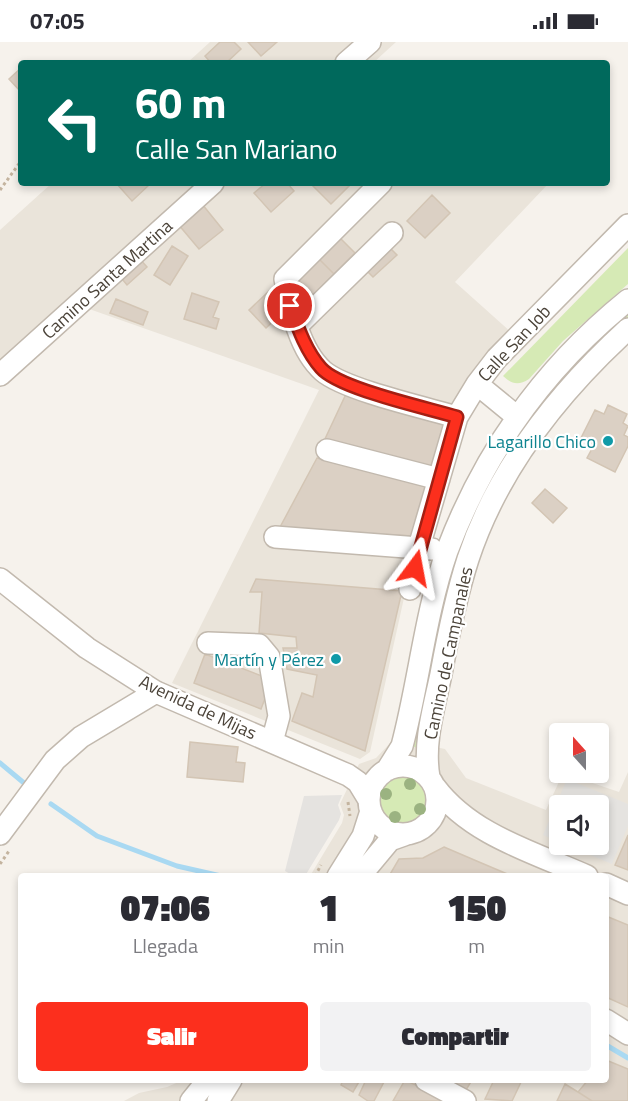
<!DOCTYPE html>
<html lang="es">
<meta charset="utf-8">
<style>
body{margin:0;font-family:"Titillium Web",sans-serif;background:#f2f2f3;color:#2b2b33;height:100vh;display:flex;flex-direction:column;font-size:22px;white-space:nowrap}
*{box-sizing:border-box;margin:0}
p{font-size:20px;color:#7c7c81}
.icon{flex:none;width:33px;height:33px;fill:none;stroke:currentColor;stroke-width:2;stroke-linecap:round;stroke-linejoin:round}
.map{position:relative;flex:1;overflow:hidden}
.drawer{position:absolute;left:18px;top:831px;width:591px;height:210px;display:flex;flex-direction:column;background:#fff;border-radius:6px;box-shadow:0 3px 9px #0003}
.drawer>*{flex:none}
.hud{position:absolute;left:18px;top:18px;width:592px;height:126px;border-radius:6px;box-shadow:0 3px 9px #0003;background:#00695c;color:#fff;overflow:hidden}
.needle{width:39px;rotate:339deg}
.buttons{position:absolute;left:549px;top:681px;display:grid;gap:12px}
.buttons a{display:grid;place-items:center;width:60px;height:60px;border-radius:6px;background:#fff;box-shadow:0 3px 9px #0003;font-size:30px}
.pin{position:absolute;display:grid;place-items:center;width:51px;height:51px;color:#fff;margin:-26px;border:3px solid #fff;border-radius:50%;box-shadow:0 2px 6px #0007}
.me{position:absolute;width:66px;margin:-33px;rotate:13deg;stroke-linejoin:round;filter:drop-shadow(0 0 4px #0008)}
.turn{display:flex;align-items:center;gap:21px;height:126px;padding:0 18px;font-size:27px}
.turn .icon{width:78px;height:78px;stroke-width:2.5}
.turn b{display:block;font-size:42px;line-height:51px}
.eta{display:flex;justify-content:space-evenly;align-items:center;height:102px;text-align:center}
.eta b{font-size:36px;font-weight:800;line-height:42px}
.action{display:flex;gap:12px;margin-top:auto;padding:12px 18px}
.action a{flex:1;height:69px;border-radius:6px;background:#fc2f1d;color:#fff;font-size:24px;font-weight:800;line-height:69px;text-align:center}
.action a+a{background:#f2f2f3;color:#2b2b33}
.status{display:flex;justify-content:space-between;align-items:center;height:42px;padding:0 30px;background:#fff;direction:ltr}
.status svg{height:16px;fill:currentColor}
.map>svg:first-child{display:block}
.residential{fill:#eae4da;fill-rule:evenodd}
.green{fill:#d6eab5}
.parking{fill:#e5e3e0}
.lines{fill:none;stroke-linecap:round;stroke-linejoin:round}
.stream{stroke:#a9d9f2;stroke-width:5}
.building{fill:#dbd0c4;stroke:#d3c5b4;stroke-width:1.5}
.minor-casing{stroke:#c2b9ae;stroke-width:24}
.path{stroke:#c4b49f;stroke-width:3;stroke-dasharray:3 3;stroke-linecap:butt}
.minor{stroke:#fff;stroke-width:21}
.tree{fill:#9bb381}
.route-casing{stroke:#a41f13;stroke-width:15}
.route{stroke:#fc2f1d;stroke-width:10}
.culture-dot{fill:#0f9aa8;stroke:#fff;stroke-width:2}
.labels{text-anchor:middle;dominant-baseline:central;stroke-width:4.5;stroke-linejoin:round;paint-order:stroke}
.street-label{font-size:18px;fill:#4b4339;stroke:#fff}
.culture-label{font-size:18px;fill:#0d838f;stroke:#fff;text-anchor:end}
</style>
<div class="status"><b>07:05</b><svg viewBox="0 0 49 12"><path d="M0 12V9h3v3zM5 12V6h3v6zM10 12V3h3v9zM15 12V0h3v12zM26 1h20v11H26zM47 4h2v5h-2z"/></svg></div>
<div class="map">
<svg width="628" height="1059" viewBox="0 0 628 1059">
<rect width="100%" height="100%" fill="#f6f2ec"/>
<path class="residential" d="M210 0H396L373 21H187Z
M52 141H549L455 240 512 291 454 365 417 497 370 710 360 717 172 641 319 348 75 262 0 326V188Z
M394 697 445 707 466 736 546 768 563 731 619 750 628 730V1059H124L139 1051 167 1045 183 1038H606V834H310L342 781 344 773 340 762 359 722 376 716ZM560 764H598V802H560Z"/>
<path class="green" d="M628 206V242L563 299 529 337C518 344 512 342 503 334Z
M628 268V278L489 448 418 706 411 704 442 547 483 446 522 379 577 313Z
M379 758a24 24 0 1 1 48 0a24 24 0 1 1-48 0Z"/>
<path class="parking" d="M567 737 628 762V784L612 822 566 803 598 802V764H560L559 800 543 793Z
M342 753 338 763 341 772 339 778 305 834H294L285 829 304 754Z"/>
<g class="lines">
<path class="stream" d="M0 721 24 741
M51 762 97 794 177 824 221 834
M606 1003 628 1016"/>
</g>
<path class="building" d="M220 0H234L241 7 226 21H211L205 14Z
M248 0H277L261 14Z
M21 26V50L9 37Z
M116 141H146L148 144 132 159Z
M266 141H287L294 149 271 170 254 151Z
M310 141H347L350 143 331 162Z
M432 153 450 171 425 196 407 179Z
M202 162 223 188 199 207 178 182Z
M336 192 355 211 334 232 315 213Z
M172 204 188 214 170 243 154 233Z
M388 204 397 213 373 235 364 226Z
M315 213 334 232 313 253 294 234Z
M138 215 147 225 127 243 118 232Z
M269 249 276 258 281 253 284 269 266 286 249 268Z
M192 251 219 260 213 275 219 277 216 287 184 277Z
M116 257 148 270 143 283 110 271Z
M347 350 445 380 431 427 324 399Z
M608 363 627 372 623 381 628 384 624 393 628 395V404L615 430 587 416 594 403 581 396 595 368 604 372Z
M317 416 427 443 413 494 279 487Z
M545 447 567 466 553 481 532 461Z
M256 537 402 549 365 709 292 679 302 651 313 655 317 633 287 627 283 606H297L296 595 259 591 262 550H250Z
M205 612 272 638 261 667 194 641Z
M190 700 238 705 236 720 245 721 243 740 187 735Z
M628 793V828L615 823Z
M444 805 479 820 512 834H389L399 817 423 816Z
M606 874 628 883V965L606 955Z
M606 1018 628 1027V1059H592L578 1050 588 1038H606Z
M343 1038H360L353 1050 341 1043Z
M366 1038H385L374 1059H368L359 1053Z
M405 1038 449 1059H393Z
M448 1038H472L466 1048Z
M494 1038H522L512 1059 485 1057Z
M565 1042 578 1050 592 1059H557Z"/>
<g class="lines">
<defs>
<path id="minor" d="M346 21 370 0
M381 141 285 237C291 266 299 308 323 329 345 348 426 366 457 375
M297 284 392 191
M0 333 213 141
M477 342 516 374
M327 408 439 437
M275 495 432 507
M0 537 87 606 156 650 348 733 358 740 369 758
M410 547 419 505 457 375 477 342 497 316 628 183
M208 601 259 603 269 615 279 674 272 700
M369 758a34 34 0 1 1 68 0a34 34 0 1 1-68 0Z
M387 728 402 704C419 640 425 572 447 509 485 408 544 326 628 258
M429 735C423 701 434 666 441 632 448 594 456 554 468 517 498 426 559 350 628 287
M435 745C471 793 533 810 587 834
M0 792 55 718 81 695 156 650
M338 834 363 794 371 769
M360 834 390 798 407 792
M606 842 628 852
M606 978 628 992
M426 1038 465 1059
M191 1059 208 1038
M218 1059 231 1038"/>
</defs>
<use href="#minor" class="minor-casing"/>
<path class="path" d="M0 148 21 119
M348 760 350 774
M0 822 9 809
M315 834 321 823"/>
<use href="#minor" class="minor"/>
</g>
<g class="tree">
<circle cx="410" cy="742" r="6"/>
<circle cx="386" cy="752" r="6"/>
<circle cx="420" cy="767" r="6"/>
<circle cx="395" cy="775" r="6"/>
</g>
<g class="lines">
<defs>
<path id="route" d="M290 264C298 286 306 309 321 326 339 347 428 366 457 375L415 526"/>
</defs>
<use href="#route" class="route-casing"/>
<use href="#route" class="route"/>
</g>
<g class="culture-dot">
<circle cx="608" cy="399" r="6"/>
<circle cx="336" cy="617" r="6"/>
</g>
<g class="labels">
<g class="street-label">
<text transform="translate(107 237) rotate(-42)">Camino Santa Martina</text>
<text transform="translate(514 301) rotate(-47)">Calle San Job</text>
<text transform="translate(448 611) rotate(-78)">Camino de Campanales</text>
<text transform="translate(198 665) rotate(25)">Avenida de Mijas</text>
</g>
<g class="culture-label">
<text x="596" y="399">Lagarillo Chico</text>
<text x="324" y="617">Martín y Pérez</text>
</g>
</g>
</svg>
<div class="buttons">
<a><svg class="needle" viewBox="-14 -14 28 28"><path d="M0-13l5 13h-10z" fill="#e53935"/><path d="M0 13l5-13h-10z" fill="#7c7c81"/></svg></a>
<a><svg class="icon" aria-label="sound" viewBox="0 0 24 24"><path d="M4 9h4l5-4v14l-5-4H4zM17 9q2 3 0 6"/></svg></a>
</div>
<div class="pin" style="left:290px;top:264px;background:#d93025"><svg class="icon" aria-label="arrive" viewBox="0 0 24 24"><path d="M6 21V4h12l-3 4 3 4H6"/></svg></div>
<svg class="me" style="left:415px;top:526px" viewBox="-20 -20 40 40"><path d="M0-17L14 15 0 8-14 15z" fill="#fc2f1d" stroke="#fff" stroke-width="4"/></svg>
<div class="hud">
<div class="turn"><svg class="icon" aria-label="left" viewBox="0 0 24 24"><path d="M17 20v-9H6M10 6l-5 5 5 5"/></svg><div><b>60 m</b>Calle San Mariano</div></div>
</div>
<section class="drawer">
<div class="eta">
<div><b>07:06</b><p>Llegada</p></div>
<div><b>1</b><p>min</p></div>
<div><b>150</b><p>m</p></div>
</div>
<div class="action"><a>Salir</a><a>Compartir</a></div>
</section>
</div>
